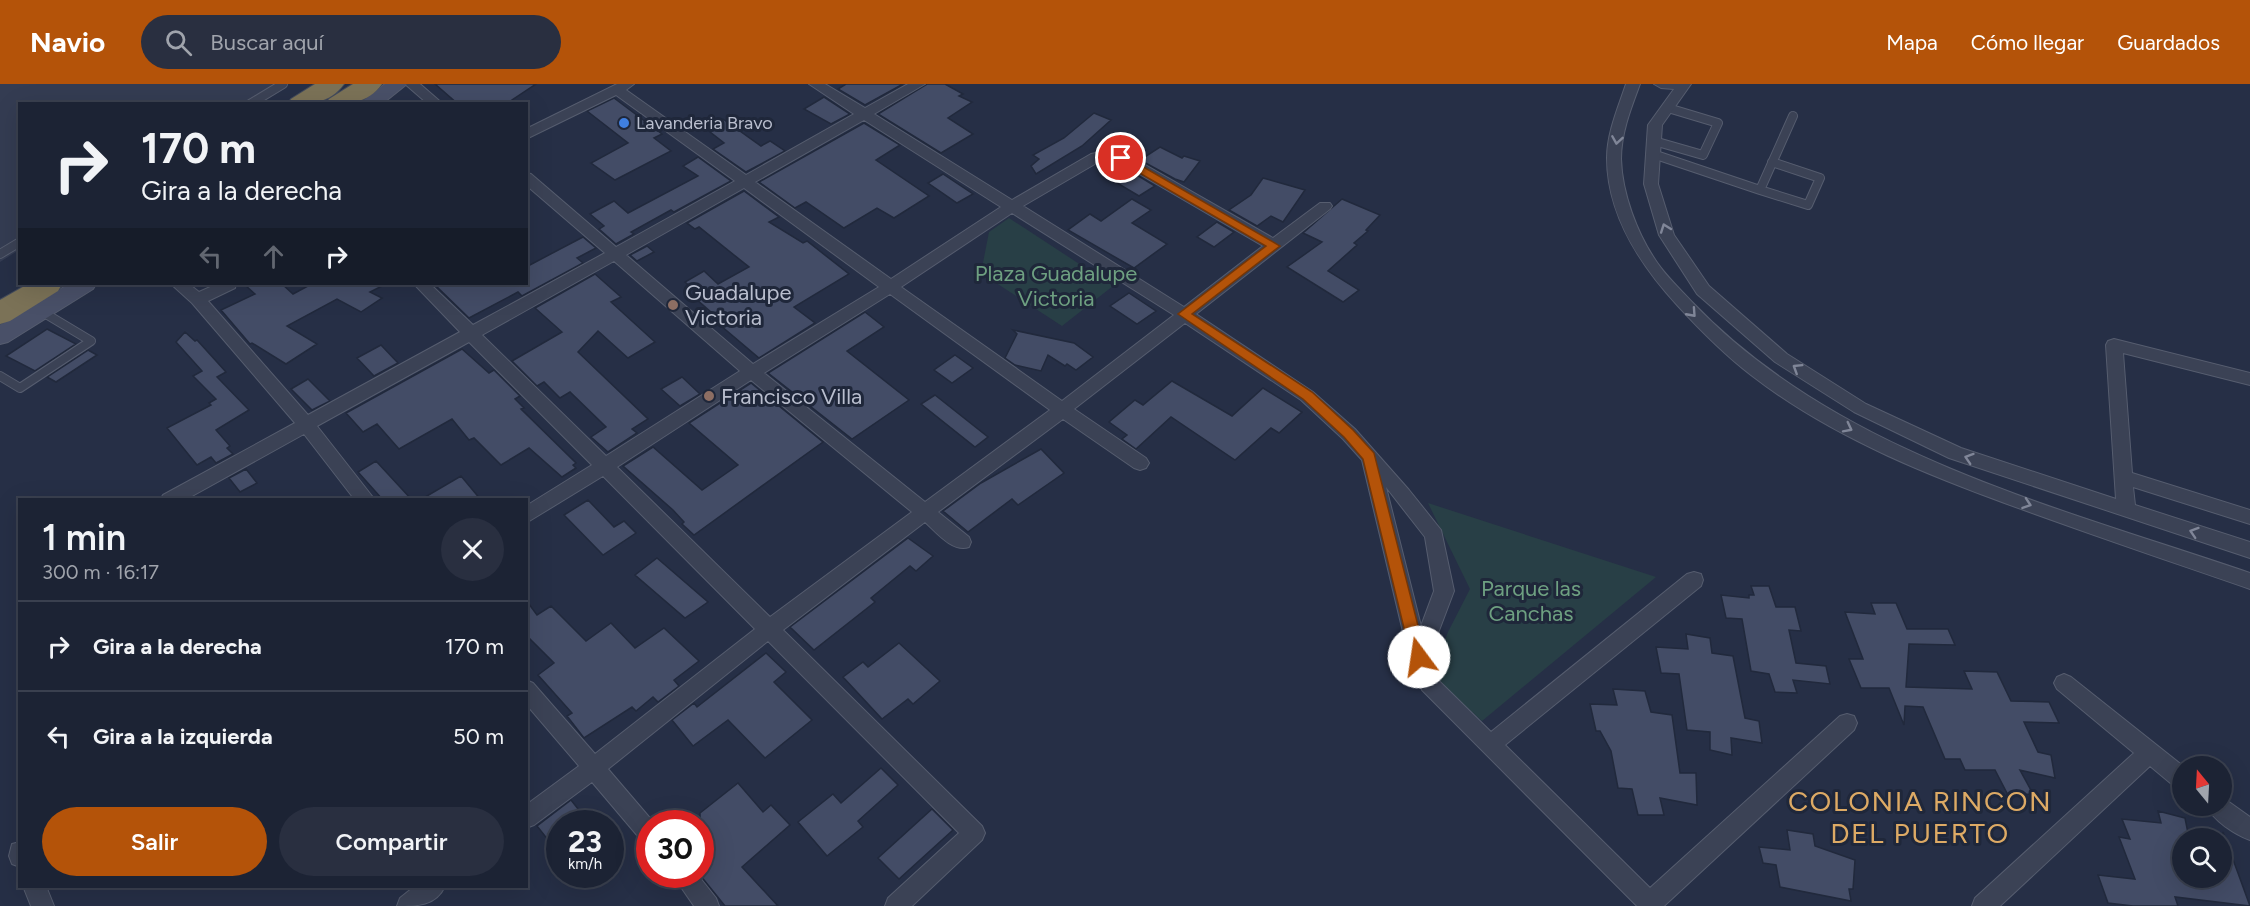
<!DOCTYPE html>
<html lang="es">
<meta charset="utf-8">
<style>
body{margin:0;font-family:Figtree,sans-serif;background:#292f40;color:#f1f3f6;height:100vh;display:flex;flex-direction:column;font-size:22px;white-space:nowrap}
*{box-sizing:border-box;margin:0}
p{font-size:20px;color:#a0a4ac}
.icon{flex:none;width:33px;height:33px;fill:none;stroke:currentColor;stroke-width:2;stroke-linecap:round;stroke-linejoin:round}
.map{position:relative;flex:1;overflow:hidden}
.drawer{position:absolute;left:18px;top:414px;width:510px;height:390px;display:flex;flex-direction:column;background:#1c2334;border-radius:0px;box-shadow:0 6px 24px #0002,0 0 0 2px #3a404f}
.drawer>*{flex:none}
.hud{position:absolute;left:18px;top:18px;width:510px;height:183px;border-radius:0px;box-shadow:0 6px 24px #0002,0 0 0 2px #3a404f;background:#1c2334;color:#f1f3f6;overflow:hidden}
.needle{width:39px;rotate:342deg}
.fabs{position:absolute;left:2172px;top:672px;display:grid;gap:12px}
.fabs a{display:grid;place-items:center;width:60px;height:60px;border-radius:50%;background:#1c2334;box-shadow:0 6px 24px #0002,0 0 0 2px #3a404f;font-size:30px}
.speed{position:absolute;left:546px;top:726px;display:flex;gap:12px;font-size:30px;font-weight:700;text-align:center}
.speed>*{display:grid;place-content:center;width:78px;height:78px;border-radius:50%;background:#1c2334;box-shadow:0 6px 24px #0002,0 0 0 2px #3a404f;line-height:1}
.speed small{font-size:15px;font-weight:400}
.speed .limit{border:9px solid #d22;background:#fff;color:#111}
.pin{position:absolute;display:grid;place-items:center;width:51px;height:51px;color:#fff;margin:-26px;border:3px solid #fff;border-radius:50%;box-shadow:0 2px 6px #0007}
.me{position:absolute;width:66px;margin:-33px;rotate:346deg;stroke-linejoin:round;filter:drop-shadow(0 0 4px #0008)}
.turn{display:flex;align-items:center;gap:21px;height:126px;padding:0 24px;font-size:27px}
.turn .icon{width:78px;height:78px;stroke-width:2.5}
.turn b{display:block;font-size:42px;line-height:51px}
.lanes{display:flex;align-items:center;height:57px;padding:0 24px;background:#0003;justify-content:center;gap:30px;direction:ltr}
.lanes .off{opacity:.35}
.round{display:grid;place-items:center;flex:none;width:63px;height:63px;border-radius:32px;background:#292f40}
.summary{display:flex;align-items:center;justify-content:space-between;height:102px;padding:0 24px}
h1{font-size:36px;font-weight:600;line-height:45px}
.action{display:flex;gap:12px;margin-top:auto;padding:12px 24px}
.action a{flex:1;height:69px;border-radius:36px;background:#b45309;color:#fff;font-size:24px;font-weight:600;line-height:69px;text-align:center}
.action a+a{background:#292f40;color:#f1f3f6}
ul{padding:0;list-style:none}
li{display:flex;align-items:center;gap:18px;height:90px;padding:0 24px;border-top:2px solid #3a404f}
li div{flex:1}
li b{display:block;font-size:22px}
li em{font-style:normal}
header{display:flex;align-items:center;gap:36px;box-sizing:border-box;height:84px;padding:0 30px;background:#b45309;color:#fff}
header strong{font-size:28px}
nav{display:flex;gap:33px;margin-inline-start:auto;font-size:21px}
.search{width:420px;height:54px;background:#292f40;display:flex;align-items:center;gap:15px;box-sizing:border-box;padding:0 21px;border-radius:33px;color:#a0a4ac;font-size:22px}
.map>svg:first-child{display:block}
.airport{fill:#343c52}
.green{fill:#283f46}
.building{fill:#434c66;stroke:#21293c;stroke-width:1.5}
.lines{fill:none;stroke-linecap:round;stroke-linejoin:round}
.lane-casing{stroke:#565d6f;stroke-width:10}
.street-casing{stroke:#565d6f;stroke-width:2}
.secondary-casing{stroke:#565d6f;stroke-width:2}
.highway-casing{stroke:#424a5c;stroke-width:2}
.lane{stroke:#3b4255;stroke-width:8}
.street{fill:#3b4255;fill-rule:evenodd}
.secondary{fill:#495068;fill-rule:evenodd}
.highway{fill:#7b7257;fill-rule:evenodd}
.oneway{stroke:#808698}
.route{fill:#b45309;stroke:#753606;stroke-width:1.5}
.shop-dot{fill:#3f7fe0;stroke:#1f273a;stroke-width:2}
.education-dot{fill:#8d6e63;stroke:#1f273a;stroke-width:2}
.labels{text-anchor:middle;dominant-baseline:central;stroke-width:6;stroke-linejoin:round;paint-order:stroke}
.far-poi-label{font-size:18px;fill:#b9bece;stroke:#1f273a;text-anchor:start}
.park-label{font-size:22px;fill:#6ea081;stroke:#1f273a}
.poi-label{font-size:22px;fill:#b9bece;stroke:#1f273a;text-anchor:start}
.near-neighbourhood-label{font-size:28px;letter-spacing:1.5px;fill:#ddaa65;stroke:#1f273a}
</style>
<header>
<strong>Navio</strong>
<div class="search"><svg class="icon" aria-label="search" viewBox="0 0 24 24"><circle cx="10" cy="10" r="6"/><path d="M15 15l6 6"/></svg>Buscar aquí</div>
<nav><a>Mapa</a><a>Cómo llegar</a><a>Guardados</a></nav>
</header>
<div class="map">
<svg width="2250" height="822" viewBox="0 0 2250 822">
<rect width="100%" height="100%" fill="#262f46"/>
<path class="airport" d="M0 0H289L256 19 20 20 19 166 0 178Z"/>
<path class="green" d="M1009 134 1113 202 1062 242 981 189 989 148Z
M1428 419 1656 493 1482 637 1432 592 1448 548 1470 505Z"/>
<path class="building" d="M435 0H536L506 20H458Z
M846 0H903L865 21 838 5Z
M927 0H945L963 10 959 12 972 18 948 34 973 50 941 69 878 30Z
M824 13 850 30 831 40 804 25Z
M614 14 662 50 654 54 671 67 615 96 591 79 628 59 587 27Z
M1094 29 1111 36 1082 62 1036 90 1031 82 1039 75 1033 71 1064 54Z
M723 35 761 62 770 57 785 67 746 88 713 65 724 59 705 44Z
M864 39 900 61 876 76 929 112 894 134 877 124 844 144 806 118 795 124 759 98Z
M1160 63 1182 74 1184 72 1200 77 1184 98 1175 95 1140 76Z
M698 73 731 97 674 128 671 126 631 148 634 150 616 160 599 145 604 142 590 130 614 117 628 129 698 92 683 82Z
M1127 85 1155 102 1139 112 1112 96Z
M943 90 973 110 957 119 928 99Z
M1263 94 1305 106 1283 138 1271 132 1257 142 1229 126 1251 111Z
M744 107 779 133 769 138 803 159 807 157 849 190 794 223 815 239 759 274 707 230 711 228 695 214 700 211 685 198 704 187 718 200 749 183 699 143 695 145 687 139Z
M1132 115 1151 126 1132 139 1167 160 1134 184 1068 146 1090 130 1101 137Z
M1342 115 1380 131 1366 146 1368 147 1354 159 1357 161 1328 187 1359 206 1343 218 1287 183 1322 158 1303 149Z
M1217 138 1234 148 1214 163 1197 153Z
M583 153 596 164 577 174 583 179 522 212 518 208 469 234 434 200H526V183Z
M647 162 654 168 637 177 630 171Z
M595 190 621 213 611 218 655 258 628 274 598 247 578 268 648 335 632 345 637 349 608 368 591 353 606 343 570 308 560 314 544 298 537 302 512 277 562 248 535 224Z
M244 200H282L293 210 310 201 307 200H386L370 208 382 214 361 228 337 215 287 242 317 260 286 280 252 259 250 260 221 226 255 210Z
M1129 209 1156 227 1137 240 1110 222Z
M865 228 884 243 847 267 909 316 852 355 768 289Z
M47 245 76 260 35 287 6 272Z
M1013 246 1074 259 1093 273 1076 286 1067 280 1065 282 1048 271 1041 287 1015 281 1005 274 1017 250Z
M185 248 195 257 197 256 226 288 217 293 249 326 216 346 230 362 227 364 233 370 216 379 211 373 197 381 167 344 211 321 209 319 216 315 193 292 202 287 176 258Z
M381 261 398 279 374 292 357 274Z
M462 265 489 289 494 286 520 312 515 315 524 324 521 325 576 379 573 381 576 384 562 393 529 364 501 381 474 354 469 356 452 335 399 365 377 340 363 348 346 329Z
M88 266 97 271 56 298 47 293Z
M955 271 973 284 952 299 934 286Z
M682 293 700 310 680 322 661 305Z
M308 295 330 317 312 326 291 305Z
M1172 297 1232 332 1263 304 1302 328 1279 349 1271 344 1235 376 1171 333 1136 365 1122 355 1127 351 1109 338 1135 316 1143 321Z
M751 299 823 358 694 451 682 440 684 438 673 426 623 382 653 363 702 406 738 381 689 339Z
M935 311 988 353 975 363 921 320Z
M1041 365 1064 389 1018 421 1012 415 968 448 943 427 981 399Z
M376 377 412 416H383L358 388Z
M246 385 257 399 240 408 229 394Z
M461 392 481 416H420Z
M588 416 614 443 624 437 636 449 603 471 564 431Z
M908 454 933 472 916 487 910 482 871 514 875 518 814 566 790 543Z
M657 474 708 518 685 534 635 491Z
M1751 502H1769L1776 523H1795L1801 547 1789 546 1796 579 1826 582 1830 600 1793 596 1797 609 1775 608 1769 590 1751 587 1742 535 1726 534 1721 511 1749 514V511H1754Z
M526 516 537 531 551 522 586 557 611 539 635 564 664 544 699 577 674 596 679 602 658 618 653 613 636 627 632 623 584 654 567 632 572 629 538 591 554 579 526 551Z
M1871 519H1896L1907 545H1948L1955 561 1909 560 1906 603 1972 605 1964 587 1997 588 2011 617 2049 618 2059 639 2024 638 2038 668 2051 671 2055 694 2020 686 2033 710 2008 711 1995 686H1965L1960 675H1945L1923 623 1905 622 1904 641 1889 604H1861L1849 575H1863L1845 528 1875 530Z
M1686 550 1710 554 1712 569 1733 572 1745 634 1759 637 1762 659 1731 654 1732 671 1710 666V648L1687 646 1679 590 1661 589 1656 563 1688 565Z
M899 559 940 597 913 620 908 615 882 635 843 593 863 578 868 583Z
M766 569 786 588 774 598 812 636 765 674 728 636 693 662 672 636 694 619 697 623Z
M1613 605 1645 607 1651 628 1672 631 1680 689H1696L1697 721 1660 714 1664 731H1638L1632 705 1618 704 1611 667 1600 647H1596L1590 620 1617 621Z
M881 684 898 701 858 737 863 743 827 772 798 738 833 710 841 719Z
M738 699 763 728 771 721 790 741 742 783 778 822H725L700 791V729Z
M571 716 590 740H560V771L537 742Z
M932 725 953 746 899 795 878 774Z
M2158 727 2185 734 2189 754H2182V794H2222L2223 748 2250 822 2175 813 2178 822H2133L2108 819 2098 791 2135 795 2119 753 2130 755 2122 735 2161 739Z
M1787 746 1813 750 1815 762 1855 776 1853 805H1849L1851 817 1780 803 1776 781 1763 779 1759 763 1790 766Z"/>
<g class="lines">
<defs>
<path id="lane" d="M250 20 283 0
M1654 57 1703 71 1718 39 1668 24
M1653 70 1760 106 1793 32
M1760 106 1808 121 1820 94 1772 78
M0 170 20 158
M0 292 20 304 91 257 41 227"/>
<path id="street" d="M405 0H420L443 20H428Z
M617 0H634L626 6 746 91 854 30 809 0H825L865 24 908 0H925L874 30 1012 116 1091 70 1106 67 1126 70 1273 154 1320 119H1330L1332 122 1330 125 1196 230 1313 308 1355 345 1409 406 1441 446 1454 507 1429 573 1437 595 1491 648 1687 490 1694 488 1701 490 1703 496 1701 502 1505 661 1650 804 1840 632 1847 630 1854 632 1857 639 1854 646 1664 822H1637L1422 606 1409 573 1362 376 1343 355 1301 316 1185 239 1074 325 1146 374 1149 379 1146 384 1140 386 1134 384 1063 335 938 428 969 453 971 458 969 463C953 469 936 448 925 438L783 546 982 742 985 749 982 756 912 822H885L888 814 959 749 768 557 608 685 655 740H650V760L642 757 592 698 534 741 526 744V721L579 682 526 620V596L533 599 595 670 755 545 603 392 526 439V422L592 381 469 258 317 342 375 416H355L304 350 185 416H160L163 411 295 339 192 219 171 200H189L199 208 217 200H236L235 204 208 217 308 331 460 248 414 200H430L473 241 605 169 526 101V89L531 90 616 163 735 97 616 11 526 55V45ZM864 36 1001 123 891 195 755 98ZM1106 75 1117 77 1263 162 1184 223 1023 122 1100 77ZM744 104 879 203 753 280 626 171ZM1012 129 1174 231 1062 317 901 203ZM614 177 740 287 606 372 482 251ZM890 210 1050 326 925 418 764 289ZM751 296 912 428 770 533 617 383ZM1386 403 1425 453 1434 507 1421 542Z
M1626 0H1640C1631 24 1621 49 1621 75 1622 109 1637 149 1656 177 1666 192 1680 205 1692 218 1837 370 2057 423 2250 489V505C2178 480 2107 456 2035 430 1937 395 1835 356 1751 291 1724 270 1701 247 1678 222 1641 182 1607 132 1607 74 1607 49 1618 24 1626 0Z
M1654 0H1691L1662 41 1658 100 1674 151 1709 202 1787 270 1866 320 1961 364 2116 415 2106 261 2108 257 2114 255 2250 289V301L2123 269 2132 389 2250 426V440L2133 403 2135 421 2250 458V474L1949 374 1854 328 1775 278 1697 210 1659 151 1644 100 1648 41 1674 5 1661 4Z
M2064 590 2071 593 2183 682 2182 705 2174 702 2150 682 2000 822H1972L1975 814 2134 669 2057 605 2054 599 2057 593Z
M2222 713 2250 733V756C2236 751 2212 736 2207 722H2222Z
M20 758V783L12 780 9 772 12 760Z
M672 790H697L716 814 719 822H694Z
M23 802H46L54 822H31Z
M415 802H445C436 822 417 822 397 822L400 814Z"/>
<path id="secondary" d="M385 0H407L382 20H359Z
M69 200H96L93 205 8 258 0 260V241Z"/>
<path id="highway" d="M315 0H344C330 20 310 20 288 20L291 15Z
M353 0H382C368 20 348 20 326 20L329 15Z
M28 200H62L58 207 10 237 0 240V216Z"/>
</defs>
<use href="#lane" class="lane-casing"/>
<use href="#street" class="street-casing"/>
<use href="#secondary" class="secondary-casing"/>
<use href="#highway" class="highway-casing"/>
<use href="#lane" class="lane"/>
<use href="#street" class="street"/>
<use href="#secondary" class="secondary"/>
<use href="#highway" class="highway"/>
</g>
<defs><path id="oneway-chevron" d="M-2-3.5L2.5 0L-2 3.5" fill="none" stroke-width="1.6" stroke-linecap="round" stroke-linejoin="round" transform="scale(1.5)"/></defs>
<g class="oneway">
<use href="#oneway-chevron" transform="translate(1617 56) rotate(99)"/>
<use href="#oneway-chevron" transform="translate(1665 144) rotate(-110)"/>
<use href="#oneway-chevron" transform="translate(1692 229) rotate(48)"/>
<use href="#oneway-chevron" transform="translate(1797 284) rotate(-148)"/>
<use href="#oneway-chevron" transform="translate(1848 344) rotate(27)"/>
<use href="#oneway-chevron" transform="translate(1969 374) rotate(-162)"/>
<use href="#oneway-chevron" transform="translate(2027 420) rotate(19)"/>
<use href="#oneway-chevron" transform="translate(2194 448) rotate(-162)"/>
</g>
<path class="route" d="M1121 70 1280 162 1192 230 1312 308 1353 346 1374 369 1426 573 1424 578 1419 580 1414 578 1411 573 1363 375 1344 353 1303 315 1178 230 1266 162 1117 76 1116 74Z"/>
<circle class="shop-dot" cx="624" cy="39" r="6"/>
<g class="education-dot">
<circle cx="673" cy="221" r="6"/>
<circle cx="709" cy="312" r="6"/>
</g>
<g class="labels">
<g class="far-poi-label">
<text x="636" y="39">Lavanderia Bravo</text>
</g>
<g class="park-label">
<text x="1056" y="189">Plaza Guadalupe<tspan x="1056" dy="25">Victoria</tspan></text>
<text x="1531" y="504">Parque las<tspan x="1531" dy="25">Canchas</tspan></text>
</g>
<g class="poi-label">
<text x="685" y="208">Guadalupe<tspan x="685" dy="25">Victoria</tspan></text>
<text x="721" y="312">Francisco Villa</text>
</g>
<g class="near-neighbourhood-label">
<text x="1920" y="717">COLONIA RINCON<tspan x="1920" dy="32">DEL PUERTO</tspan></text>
</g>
</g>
</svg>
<div class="fabs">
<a><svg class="needle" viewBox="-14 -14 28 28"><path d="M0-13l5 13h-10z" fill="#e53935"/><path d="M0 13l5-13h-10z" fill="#a0a4ac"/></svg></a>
<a><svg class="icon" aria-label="search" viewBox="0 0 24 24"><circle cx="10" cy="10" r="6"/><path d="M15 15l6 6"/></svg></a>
</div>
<div class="speed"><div>23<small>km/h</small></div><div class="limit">30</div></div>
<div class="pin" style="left:1121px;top:74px;background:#d93025"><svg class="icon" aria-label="arrive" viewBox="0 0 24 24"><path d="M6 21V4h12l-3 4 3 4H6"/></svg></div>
<svg class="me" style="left:1419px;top:573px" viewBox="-20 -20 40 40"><circle r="19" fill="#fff"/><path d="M0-13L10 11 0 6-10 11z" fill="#b45309"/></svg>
<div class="hud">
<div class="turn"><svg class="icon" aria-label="right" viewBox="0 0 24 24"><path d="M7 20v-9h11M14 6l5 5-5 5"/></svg><div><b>170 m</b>Gira a la derecha</div></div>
<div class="lanes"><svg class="icon off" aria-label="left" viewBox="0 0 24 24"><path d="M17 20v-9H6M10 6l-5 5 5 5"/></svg><svg class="icon off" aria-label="ahead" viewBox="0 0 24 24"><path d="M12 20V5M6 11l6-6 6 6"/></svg><svg class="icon" aria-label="right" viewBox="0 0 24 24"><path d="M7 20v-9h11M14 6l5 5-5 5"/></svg></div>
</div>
<section class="drawer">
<div class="summary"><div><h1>1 min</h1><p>300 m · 16:17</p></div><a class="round"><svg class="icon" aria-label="close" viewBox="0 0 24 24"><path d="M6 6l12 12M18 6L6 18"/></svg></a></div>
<ul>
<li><svg class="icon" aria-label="right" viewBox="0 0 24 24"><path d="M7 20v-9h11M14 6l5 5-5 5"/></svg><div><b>Gira a la derecha</b></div><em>170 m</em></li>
<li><svg class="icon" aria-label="left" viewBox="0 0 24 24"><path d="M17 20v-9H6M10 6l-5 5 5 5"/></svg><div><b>Gira a la izquierda</b></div><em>50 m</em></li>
</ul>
<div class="action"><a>Salir</a><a>Compartir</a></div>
</section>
</div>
